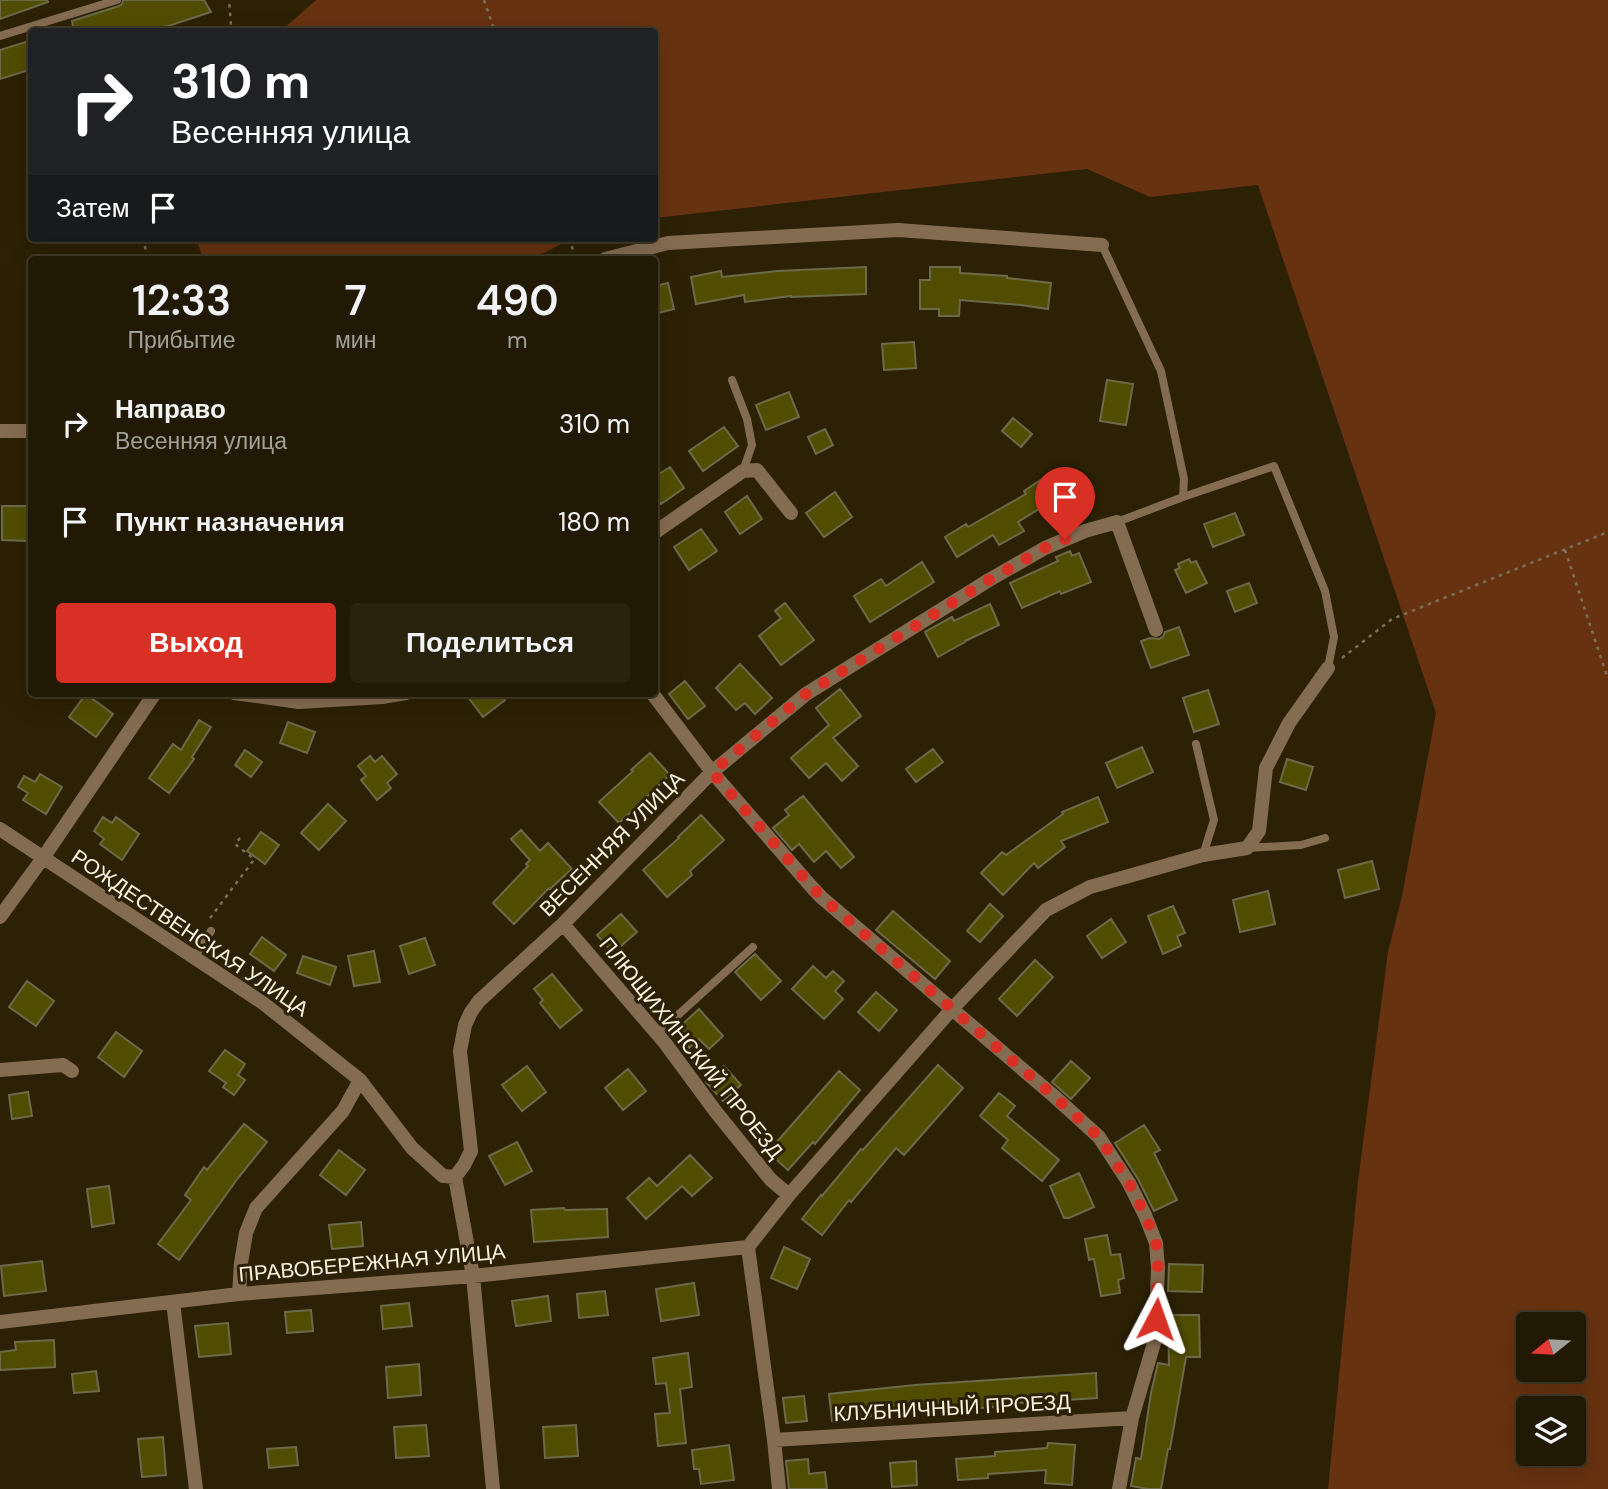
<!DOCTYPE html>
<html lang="ru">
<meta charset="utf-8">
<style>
body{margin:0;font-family:"DM Sans",sans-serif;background:#29220d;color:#f1f3f6;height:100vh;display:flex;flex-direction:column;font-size:26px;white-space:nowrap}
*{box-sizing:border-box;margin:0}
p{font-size:23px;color:#a2a09a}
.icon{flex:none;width:38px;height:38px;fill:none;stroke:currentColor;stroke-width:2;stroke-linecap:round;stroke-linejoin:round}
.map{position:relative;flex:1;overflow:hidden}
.drawer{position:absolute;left:28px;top:256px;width:630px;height:441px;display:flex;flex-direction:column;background:#211903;border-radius:7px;box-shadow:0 7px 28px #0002,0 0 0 2px #3e3825}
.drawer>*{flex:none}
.banner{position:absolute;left:28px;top:28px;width:630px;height:214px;border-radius:7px;box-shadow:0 7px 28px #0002,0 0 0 2px #3e3825;background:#202124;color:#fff;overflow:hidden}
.needle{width:46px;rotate:252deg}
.controls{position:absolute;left:1516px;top:1312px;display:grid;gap:14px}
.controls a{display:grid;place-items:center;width:70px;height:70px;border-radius:7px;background:#211903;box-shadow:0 7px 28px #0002,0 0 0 2px #3e3825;font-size:35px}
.pin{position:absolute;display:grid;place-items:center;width:60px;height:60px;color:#fff;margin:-72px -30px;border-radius:50% 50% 50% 0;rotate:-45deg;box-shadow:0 0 7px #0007}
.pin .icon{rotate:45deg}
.me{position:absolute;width:77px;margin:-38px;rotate:4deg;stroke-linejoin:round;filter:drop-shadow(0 0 5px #0008)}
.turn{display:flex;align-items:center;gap:24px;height:147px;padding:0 28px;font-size:32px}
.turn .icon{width:91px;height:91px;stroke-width:2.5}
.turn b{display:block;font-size:49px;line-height:60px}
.then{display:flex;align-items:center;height:66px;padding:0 28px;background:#0003;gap:14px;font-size:26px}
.eta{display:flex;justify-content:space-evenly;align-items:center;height:119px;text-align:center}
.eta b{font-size:42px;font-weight:600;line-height:49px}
.action{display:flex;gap:14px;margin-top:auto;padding:14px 28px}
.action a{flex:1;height:80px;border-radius:7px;background:#d93025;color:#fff;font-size:28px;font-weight:600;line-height:80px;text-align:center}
.action a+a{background:#29220d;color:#f1f3f6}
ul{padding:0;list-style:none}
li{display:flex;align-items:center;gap:21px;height:98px;padding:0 28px}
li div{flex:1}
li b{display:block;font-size:26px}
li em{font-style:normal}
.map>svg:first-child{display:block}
.green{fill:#673210;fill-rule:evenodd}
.building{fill:#514d00;stroke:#6c6a4b;stroke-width:2}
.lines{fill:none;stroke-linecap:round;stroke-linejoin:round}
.path{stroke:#7a7058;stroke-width:2.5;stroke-dasharray:3.5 5;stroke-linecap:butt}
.service{stroke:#846c51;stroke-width:8}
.minor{stroke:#846c51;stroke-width:14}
.route{stroke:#d93025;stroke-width:12;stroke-dasharray:0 21.6}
.labels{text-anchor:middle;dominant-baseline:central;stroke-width:6;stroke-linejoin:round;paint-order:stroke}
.street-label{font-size:21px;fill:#fbf3e3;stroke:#2c2104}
</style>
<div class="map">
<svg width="1608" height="1489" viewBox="0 0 1608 1489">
<rect width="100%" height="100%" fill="#2c2104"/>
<path class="green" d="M316 0H1608V1489H1328L1358 1181 1388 952 1402 896 1436 713 1258 185 1150 197 1087 169 655 218 654 32 281 31ZM1528 1325H1573V1370H1528ZM1528 1409H1573V1454H1528Z
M196 238H573L532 259H203Z"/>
<path class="building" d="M0 0H47L48 2 0 19Z
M123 0H204L211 12 150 32H74L72 21 119 6 122 4Z
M32 40V69L0 79V50Z
M866 267V294L791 297V296L745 302 744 295 696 304 691 277 721 271 722 277 777 271Z
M930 267H960V273L1007 276V278L1051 283 1048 309 1021 305 960 300 959 316H939V309H920V280H930Z
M668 283 674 309 654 314V286Z
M914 342 916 368 884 370 882 344Z
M1107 380 1133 384 1126 425 1100 421Z
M789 392 799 417 766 430 756 405Z
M1013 418 1032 434 1021 447 1002 431Z
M724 427 738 446 703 471 689 451Z
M825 429 833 445 816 454 808 437Z
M670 467 684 488 661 504 654 494V477Z
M1042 479 1055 499 1018 522 1024 531 999 545 993 535 957 557 945 537 966 524 968 527 1026 494 1024 491Z
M835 492 852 517 824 537 806 513Z
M747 496 762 519 740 534 725 512Z
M2 506H28L27 541 2 540Z
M1235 513 1244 535 1213 547 1204 524Z
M701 529 717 551 689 570 674 547Z
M1070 551 1072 556 1079 553 1091 582 1061 594 1060 591 1022 608 1010 583 1058 561 1056 557Z
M1189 559 1191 563 1196 561 1207 583 1186 593 1175 570 1180 568 1178 564Z
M922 562 934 582 870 622 854 596 881 579 886 586Z
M1249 583 1257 603 1235 612 1227 591Z
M785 603 814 640 781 665 759 636 781 618 775 611Z
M990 604 999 625 965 641V642L938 657 925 632 952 617 954 621Z
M1179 627 1189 655 1151 668 1141 641 1150 638 1159 639 1163 637 1165 632Z
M740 664 772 698 755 714 745 703 736 710 716 688Z
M685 681 705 706 688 719 669 694Z
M840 689 861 716 833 738 858 766 842 781 826 763 809 778 791 758 829 725 816 708Z
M1208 690 1219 724 1194 732 1183 698Z
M465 693H500L505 700 483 717Z
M86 694 113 714 96 737 69 717Z
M199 720 211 727 192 757 194 759 169 793 149 778 173 744 181 750Z
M288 722 315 732 307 753 280 743Z
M1142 747 1153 772 1117 788 1106 763Z
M933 749 943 762 916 782 906 769Z
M245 750 262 762 251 777 235 765Z
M650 753 670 775 619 823 599 802 633 771 631 770Z
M370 756 375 762 382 756 397 774 387 783 391 788 377 800 361 780 366 776 358 766Z
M1287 759 1313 767 1306 790 1280 782Z
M40 774 62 787 46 814 23 800 28 793 18 787 24 776 35 782Z
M803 796 854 857 841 868 826 851 814 862 799 844 792 850 773 828 789 815 785 810Z
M1098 797 1108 822 1061 841 1065 847 1038 868 1034 863 1003 895 981 873 1002 852 1006 855 1063 814 1062 812Z
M328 804 346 821 319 850 301 833Z
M701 815 724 840 690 871 692 875 667 897 643 870 679 838 678 837Z
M103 817 112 823 116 817 139 834 122 860 100 844 104 839 94 831Z
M521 830 540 851 548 843 572 869 550 889 549 888 514 924 493 903 528 866 526 864 530 860 511 839Z
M261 832 279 845 265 864 247 851Z
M1372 861 1379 889 1345 898 1338 870Z
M1268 891 1275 924 1240 932 1233 900Z
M990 904 1003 916 980 942 967 931Z
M1173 906 1185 933 1177 936 1181 946 1163 954 1148 916Z
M893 911 950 961 935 979 876 930Z
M621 914 637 932 613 953 597 935Z
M1111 919 1126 942 1102 958 1087 936Z
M262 937 286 955 274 971 250 954Z
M425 938 435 965 409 974 400 946Z
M374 951 380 982 354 986 348 956Z
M755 954 781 981 761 1000 735 972Z
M303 956 336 967 330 985 297 973Z
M1035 960 1053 977 1017 1016 999 999Z
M813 966 826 978 833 971 844 981 835 991 843 999 824 1019 792 989Z
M552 974 582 1010 560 1028 540 1003 543 1000 534 989Z
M27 981 54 1001 36 1026 9 1007Z
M876 992 897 1010 879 1031 858 1012Z
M699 1009 723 1036 709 1049 699 1039 689 1048 675 1031Z
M116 1032 142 1051 124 1077 98 1057Z
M225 1050 245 1064 238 1075 245 1080 234 1095 223 1087 226 1083 209 1071Z
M1071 1061 1090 1078 1071 1099 1052 1082Z
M938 1065 963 1088 904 1155 896 1148 851 1202 849 1200 822 1235 802 1219 821 1195 822 1196 861 1149 863 1150Z
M527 1066 546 1092 522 1111 502 1085Z
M724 1066 741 1085 723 1101 706 1082Z
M628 1069 646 1091 623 1110 605 1088Z
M839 1071 860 1090 815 1144 813 1142 788 1170 768 1152Z
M28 1092 32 1116 12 1119 9 1095Z
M999 1093 1015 1106 1007 1116 1059 1160 1042 1181 1002 1148 1008 1140 980 1116Z
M244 1124 267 1142 238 1178 179 1260 158 1244 191 1200 185 1195 204 1167 207 1170Z
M1144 1125 1160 1150 1154 1153 1177 1200 1154 1211 1138 1179 1115 1143Z
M517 1142 532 1171 505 1185 489 1156Z
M339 1150 365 1170 346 1195 320 1175Z
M690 1155 712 1178 692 1196 682 1186 646 1219 627 1198 649 1178 657 1186Z
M1079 1173 1094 1207 1069 1218H1064L1050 1186Z
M109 1186 114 1223 92 1227 87 1189Z
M564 1208 565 1210 607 1209 608 1237 534 1242 531 1210Z
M361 1222 363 1246 332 1249 329 1225Z
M1107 1235 1111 1255 1120 1254 1124 1278 1118 1280 1120 1293 1101 1296 1094 1259 1089 1260 1085 1239Z
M784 1247 810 1259 797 1289 771 1278Z
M42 1261 46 1291 4 1296 1 1266Z
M1169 1264 1203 1265 1202 1292 1168 1291Z
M694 1283 699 1315 661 1321 656 1289Z
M605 1291 608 1315 579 1318 577 1294Z
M548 1296 551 1321 516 1326 512 1301Z
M409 1303 412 1326 383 1329 381 1306Z
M311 1310 313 1331 287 1333 285 1312Z
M1168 1315H1199L1200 1357H1186L1170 1449H1168L1161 1489H1148L1131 1486 1136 1458 1141 1459 1151 1393 1158 1363 1169 1365Z
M228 1323 231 1354 199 1357 195 1326Z
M54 1340 55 1367 0 1370V1352L16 1350 15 1342Z
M688 1353 692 1387 680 1389 686 1443 658 1446 655 1414 670 1413 666 1383 656 1384 653 1358Z
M419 1364 421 1395 388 1398 386 1367Z
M96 1371 99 1391 74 1393 72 1374Z
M1096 1373 1097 1398 1005 1404 1006 1406 968 1409 929 1411 928 1408 871 1414V1416L832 1421 829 1394 915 1385Z
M804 1396 807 1421 786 1423 783 1398Z
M426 1425 429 1456 396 1458 394 1427Z
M576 1425 578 1456 545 1458 543 1427Z
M163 1437 166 1475 142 1477 138 1439Z
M1048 1443 1075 1445 1072 1485 1045 1483 1046 1470 988 1474V1478L958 1480 956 1459 995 1456V1452L1047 1448Z
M729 1445 734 1480 701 1484 699 1469H694L692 1450Z
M296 1447 298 1465 269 1468 267 1449Z
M808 1459 809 1474 825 1472 827 1489H789L786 1461Z
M916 1461 917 1485 892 1487 890 1463Z"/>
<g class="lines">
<path class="path" d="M484 0 495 32
M216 32 231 25 229 0
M142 238 149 259
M569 238 576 259
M1565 550 1608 679
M1342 658 1392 619 1608 532
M240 838 235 844 254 859
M210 918 256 857"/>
<path class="service" d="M0 36 117 0
M1102 245 1161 371 1184 479 1183 497 1117 522
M732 380 747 419 752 445 743 471
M1183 497 1274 466 1325 591 1334 637 1328 668
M1196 744 1214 820 1203 855
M1247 848 1301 845 1325 838
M194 958 211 931
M657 1034 753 947"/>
<path class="minor" d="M605 259 668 243 898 230 1102 245
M0 431H32
M654 533 743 471 757 470 791 513
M234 693 299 702 382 697 406 693
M652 693 712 772 809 884 821 897 1055 1097 1099 1137 1129 1183 1145 1215 1156 1243 1158 1268 1157 1295 1154 1343 1132 1418 1119 1489
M0 829 263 1003 360 1080 412 1148 443 1176 455 1177 473 1276 493 1489
M0 917 43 858 155 693
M563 924 665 1043 716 1112 771 1180 789 1195
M0 1070 63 1065 72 1071
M455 1177 464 1165 471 1151 460 1051 465 1025 471 1012 479 1001 563 924 712 772 806 694 989 580 1045 548 1085 531 1117 522 1156 630
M748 1247 789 1195 952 1009 1046 910 1090 887 1203 855 1247 848 1259 831 1266 768 1289 723 1328 668
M748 1247 774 1440 779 1489
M239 1294 241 1263 246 1233 256 1208 343 1111 360 1080
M173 1302 196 1489
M0 1322 239 1294 473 1276 748 1247
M774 1440 1132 1418"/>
</g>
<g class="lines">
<path class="route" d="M1065 539 1045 548 989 580 806 694 712 772 821 897 1055 1097 1099 1137 1129 1183 1145 1215 1156 1242 1158 1268 1156 1319"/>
</g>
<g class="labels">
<g class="street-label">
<text transform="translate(612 844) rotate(-45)">ВЕСЕННЯЯ УЛИЦА</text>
<text transform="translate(190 933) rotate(34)">РОЖДЕСТВЕНСКАЯ УЛИЦА</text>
<text transform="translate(691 1048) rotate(51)">ПЛЮЩИХИНСКИЙ ПРОЕЗД</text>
<text transform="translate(372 1263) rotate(-5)">ПРАВОБЕРЕЖНАЯ УЛИЦА</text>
<text transform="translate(952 1408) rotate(-3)">КЛУБНИЧНЫЙ ПРОЕЗД</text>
</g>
</g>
</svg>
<div class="controls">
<a><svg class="needle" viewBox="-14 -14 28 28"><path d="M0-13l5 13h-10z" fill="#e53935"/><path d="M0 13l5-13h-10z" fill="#a2a09a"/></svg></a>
<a><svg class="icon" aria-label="layers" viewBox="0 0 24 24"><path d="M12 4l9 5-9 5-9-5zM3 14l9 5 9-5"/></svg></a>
</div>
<div class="pin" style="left:1065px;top:539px;background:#d93025"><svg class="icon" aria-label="arrive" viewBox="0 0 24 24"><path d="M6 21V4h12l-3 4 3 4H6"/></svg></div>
<svg class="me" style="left:1156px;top:1319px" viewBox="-20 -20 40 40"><path d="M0-17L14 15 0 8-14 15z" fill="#d93025" stroke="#fff" stroke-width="4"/></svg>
<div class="banner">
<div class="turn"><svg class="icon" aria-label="right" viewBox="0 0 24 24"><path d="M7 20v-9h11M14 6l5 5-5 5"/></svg><div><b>310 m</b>Весенняя улица</div></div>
<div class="then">Затем<svg class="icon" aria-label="arrive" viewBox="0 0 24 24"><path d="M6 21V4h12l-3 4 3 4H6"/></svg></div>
</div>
<section class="drawer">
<div class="eta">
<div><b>12:33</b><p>Прибытие</p></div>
<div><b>7</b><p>мин</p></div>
<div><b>490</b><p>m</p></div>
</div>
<ul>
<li><svg class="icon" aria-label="right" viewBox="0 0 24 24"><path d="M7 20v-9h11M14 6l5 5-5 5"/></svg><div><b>Направо</b><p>Весенняя улица</p></div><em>310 m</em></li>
<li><svg class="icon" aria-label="arrive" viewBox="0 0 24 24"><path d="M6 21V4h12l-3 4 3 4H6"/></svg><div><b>Пункт назначения</b></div><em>180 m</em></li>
</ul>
<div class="action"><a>Выход</a><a>Поделиться</a></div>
</section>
</div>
